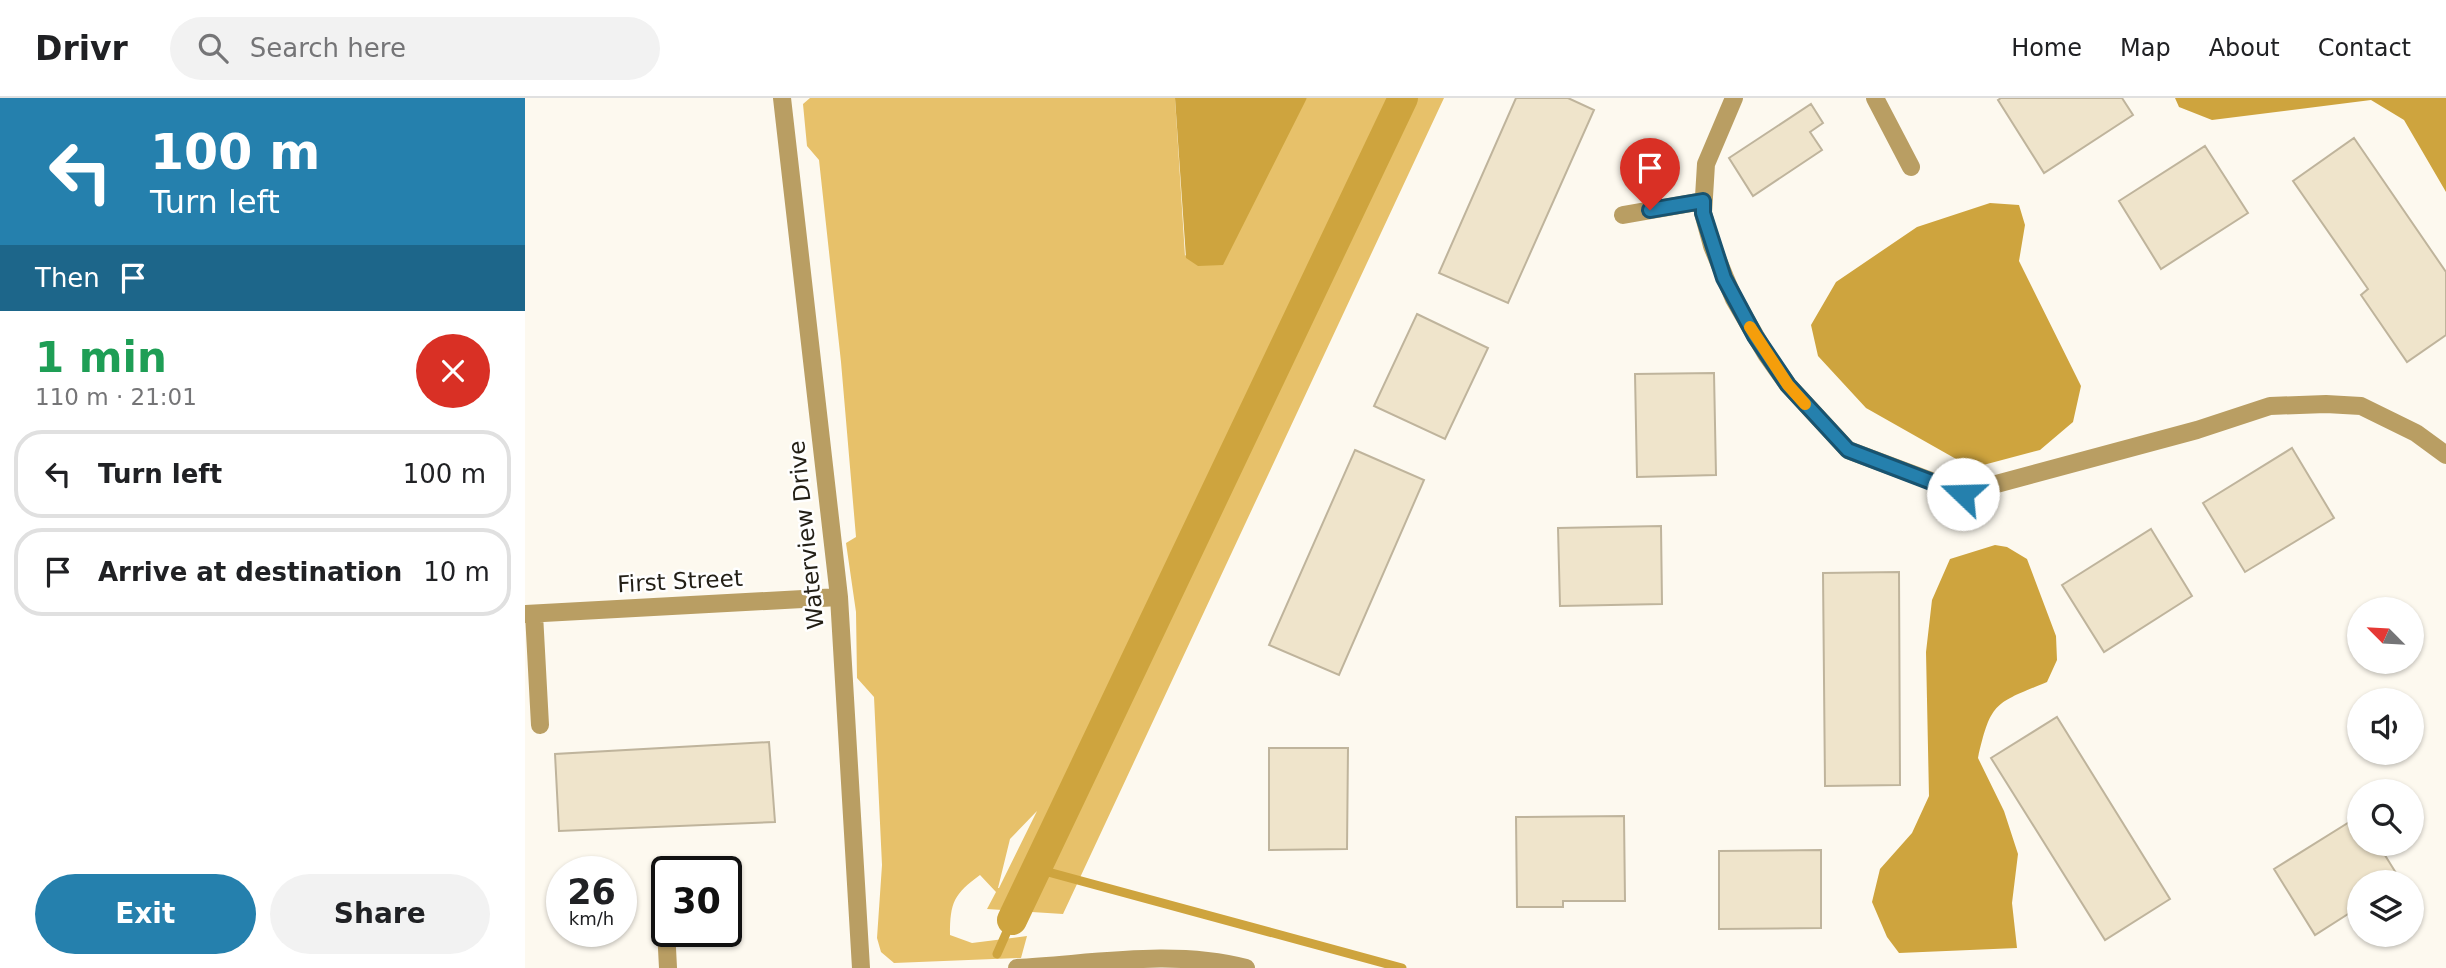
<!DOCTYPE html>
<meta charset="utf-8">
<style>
body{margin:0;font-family:"DejaVu Sans",sans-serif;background:#f2f2f2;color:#202124;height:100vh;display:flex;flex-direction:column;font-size:26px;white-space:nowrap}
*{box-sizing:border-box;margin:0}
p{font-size:23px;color:#757577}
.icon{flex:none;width:38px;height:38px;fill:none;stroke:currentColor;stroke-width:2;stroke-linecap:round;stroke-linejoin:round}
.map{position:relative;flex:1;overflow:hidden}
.sheet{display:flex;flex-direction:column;background:#fff;width:525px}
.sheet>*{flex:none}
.banner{background:#2580ad;color:#fff;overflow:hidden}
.needle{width:46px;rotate:294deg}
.buttons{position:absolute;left:1822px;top:499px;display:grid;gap:14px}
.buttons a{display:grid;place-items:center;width:77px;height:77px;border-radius:50%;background:#fff;box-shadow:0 2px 5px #0004;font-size:35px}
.speed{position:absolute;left:21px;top:758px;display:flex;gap:14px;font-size:35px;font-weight:700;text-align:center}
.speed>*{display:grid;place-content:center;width:91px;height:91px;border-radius:50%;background:#fff;box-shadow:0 2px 5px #0004;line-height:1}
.speed small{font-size:18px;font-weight:400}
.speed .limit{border:4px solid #111;border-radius:10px;background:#fff;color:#111}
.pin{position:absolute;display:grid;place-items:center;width:60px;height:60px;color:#fff;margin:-72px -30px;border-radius:50% 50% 50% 0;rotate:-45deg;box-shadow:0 0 7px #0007}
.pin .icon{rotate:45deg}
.me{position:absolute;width:77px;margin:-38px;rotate:291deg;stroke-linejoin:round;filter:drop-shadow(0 0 5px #0008)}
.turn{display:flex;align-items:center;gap:24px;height:147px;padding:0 35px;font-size:32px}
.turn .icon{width:91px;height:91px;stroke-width:2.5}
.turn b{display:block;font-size:49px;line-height:60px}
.then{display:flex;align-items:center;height:66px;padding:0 35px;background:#0003;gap:14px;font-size:26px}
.round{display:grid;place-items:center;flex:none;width:74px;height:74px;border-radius:37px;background:#f2f2f2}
.headline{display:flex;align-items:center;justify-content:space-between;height:119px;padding:0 35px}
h1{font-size:42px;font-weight:600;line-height:52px;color:#1e9e55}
.primary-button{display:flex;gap:14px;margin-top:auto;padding:14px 35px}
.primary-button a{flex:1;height:80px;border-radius:42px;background:#2580ad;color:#fff;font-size:28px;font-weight:600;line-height:80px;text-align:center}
.primary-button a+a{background:#f2f2f2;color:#202124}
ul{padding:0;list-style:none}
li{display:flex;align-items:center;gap:21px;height:88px;margin:0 14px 10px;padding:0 21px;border:4px solid #e0e0e0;border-radius:28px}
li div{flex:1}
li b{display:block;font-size:26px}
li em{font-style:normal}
header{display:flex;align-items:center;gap:42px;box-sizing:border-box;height:98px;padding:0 35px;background:#fff;border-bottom:2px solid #e0e0e0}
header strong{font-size:33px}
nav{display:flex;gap:38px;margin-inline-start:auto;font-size:24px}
.search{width:490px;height:63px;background:#f2f2f2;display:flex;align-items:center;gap:18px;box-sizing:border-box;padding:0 24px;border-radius:38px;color:#757577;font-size:26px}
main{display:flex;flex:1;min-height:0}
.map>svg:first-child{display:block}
.green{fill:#e7c16a;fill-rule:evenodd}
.water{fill:#cea43e}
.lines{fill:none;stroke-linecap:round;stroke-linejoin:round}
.stream{stroke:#cea43e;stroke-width:9}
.canal{stroke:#cea43e;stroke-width:30}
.building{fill:#efe4cb;stroke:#bfb49c;stroke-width:2}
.minor{stroke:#b99e63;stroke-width:18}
.route-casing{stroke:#185370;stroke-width:18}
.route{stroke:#2580ad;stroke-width:12}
.slow{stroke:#f59e0b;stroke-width:12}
.labels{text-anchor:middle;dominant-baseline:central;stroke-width:5;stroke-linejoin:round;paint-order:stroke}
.street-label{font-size:23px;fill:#231f16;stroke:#fff}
</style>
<header>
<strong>Drivr</strong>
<div class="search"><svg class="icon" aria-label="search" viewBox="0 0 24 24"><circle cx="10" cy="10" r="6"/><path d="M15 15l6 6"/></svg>Search here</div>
<nav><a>Home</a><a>Map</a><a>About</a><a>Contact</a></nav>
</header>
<main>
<section class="sheet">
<div class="banner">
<div class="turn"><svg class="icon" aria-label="left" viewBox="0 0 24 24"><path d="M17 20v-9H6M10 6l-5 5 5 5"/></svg><div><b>100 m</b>Turn left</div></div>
<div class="then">Then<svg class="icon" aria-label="arrive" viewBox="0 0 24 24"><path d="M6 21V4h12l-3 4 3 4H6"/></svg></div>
</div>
<div class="headline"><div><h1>1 min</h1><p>110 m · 21:01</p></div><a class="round" style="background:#d93025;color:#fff"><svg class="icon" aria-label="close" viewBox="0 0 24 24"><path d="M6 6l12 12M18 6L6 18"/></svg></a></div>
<ul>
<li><svg class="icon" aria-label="left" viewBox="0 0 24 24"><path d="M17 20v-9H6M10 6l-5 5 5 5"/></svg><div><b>Turn left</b></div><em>100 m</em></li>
<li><svg class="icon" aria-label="arrive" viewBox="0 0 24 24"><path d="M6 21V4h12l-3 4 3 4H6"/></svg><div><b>Arrive at destination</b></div><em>10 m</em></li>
</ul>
<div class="primary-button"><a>Exit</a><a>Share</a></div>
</section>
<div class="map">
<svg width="1921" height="870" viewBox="0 0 1921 870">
<rect width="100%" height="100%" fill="#fdf9ef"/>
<path class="green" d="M285 0H650L660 158 782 0H919L538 816 462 811 471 794 455 777C429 796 425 804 425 837L447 845 502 838 496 860 369 865 356 854 352 840 357 767 349 599 332 580 331 514 321 445 331 439 316 264 294 62 282 48 278 6ZM512 713 474 790H473L485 741Z"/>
<path class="water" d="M650 0H782L698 167 673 168 661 160Z
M1650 0H1921V94L1879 22 1846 2 1687 22 1654 9Z
M1465 105 1494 107 1500 127 1494 163 1556 288 1548 324 1515 352 1447 370 1341 310 1293 258 1286 227 1311 184 1392 129Z
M1470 447 1482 449 1502 461 1531 538 1532 562 1522 584C1469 606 1466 604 1453 660L1479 713 1493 756 1487 805 1492 850 1374 855 1362 839 1347 804 1355 771 1387 735 1404 698 1401 554 1407 502 1425 461Z"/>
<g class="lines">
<path class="stream" d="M512 771 877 870
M472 856 487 822"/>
<path class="canal" d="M487 822 878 0"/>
</g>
<path class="building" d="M991 0H1043L1069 12 983 205 914 175Z
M1476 0H1597L1608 17 1519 75 1473 2Z
M1286 6 1298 25 1285 34 1297 52 1228 98 1204 60Z
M1829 40 1921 174V237L1882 264 1836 197 1843 191 1768 83Z
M1680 48 1723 115 1636 171 1594 103Z
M892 216 963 250 920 341 849 308Z
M1189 275 1191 377 1112 379 1110 276Z
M1767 350 1809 420 1720 474 1678 405Z
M830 352 899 382 814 577 744 547Z
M1136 428 1137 506 1035 508 1033 430Z
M1626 431 1667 498 1579 554 1537 487Z
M1374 474 1375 687 1300 688 1298 475Z
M1532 619 1645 801 1580 842 1466 660Z
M244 644 250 724 34 733 30 656Z
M744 650H823L822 751 744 752Z
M1099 718 1100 803H1038V809H992L991 719Z
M1834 718V746H1853L1876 783 1834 784V809L1790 837 1749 771Z
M1296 752V830L1194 831V753Z"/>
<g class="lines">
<path class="minor" d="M257 0 314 499 336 870
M1209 0 1181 66 1178 115 1187 148 1209 201 1241 256 1263 287 1323 352 1438 395 1672 332 1745 308 1801 306 1836 308 1891 335 1921 357
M1350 0 1386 69
M1098 117 1178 103
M0 516 314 499
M9 516 15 627
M139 791 143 870
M492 870C567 866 648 851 721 870"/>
</g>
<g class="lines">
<defs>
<path id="route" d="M1125 112 1178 103V115L1199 180 1230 238 1263 287 1323 352 1438 396"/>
</defs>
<use href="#route" class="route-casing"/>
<use href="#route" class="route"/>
<path class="slow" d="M1225 229 1263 287 1280 306"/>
</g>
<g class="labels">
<g class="street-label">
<text transform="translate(281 437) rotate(-96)">Waterview Drive</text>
<text transform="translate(155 483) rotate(-3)">First Street</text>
</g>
</g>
</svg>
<div class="buttons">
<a><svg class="needle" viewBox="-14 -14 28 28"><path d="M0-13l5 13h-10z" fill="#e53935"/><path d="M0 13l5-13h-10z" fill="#757577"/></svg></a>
<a><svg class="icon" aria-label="sound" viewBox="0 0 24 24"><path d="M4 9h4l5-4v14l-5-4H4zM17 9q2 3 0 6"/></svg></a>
<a><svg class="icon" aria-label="search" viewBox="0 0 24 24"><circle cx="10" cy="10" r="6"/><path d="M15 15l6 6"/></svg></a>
<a><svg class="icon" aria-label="layers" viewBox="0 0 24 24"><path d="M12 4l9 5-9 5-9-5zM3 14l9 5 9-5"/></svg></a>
</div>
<div class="speed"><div>26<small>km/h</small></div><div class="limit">30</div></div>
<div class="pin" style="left:1125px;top:112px;background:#d93025"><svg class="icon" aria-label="arrive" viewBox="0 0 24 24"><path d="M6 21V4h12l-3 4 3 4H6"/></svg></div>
<svg class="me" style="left:1438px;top:396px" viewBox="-20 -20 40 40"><circle r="19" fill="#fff"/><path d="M0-13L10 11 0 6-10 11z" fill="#2580ad"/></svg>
</div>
</main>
